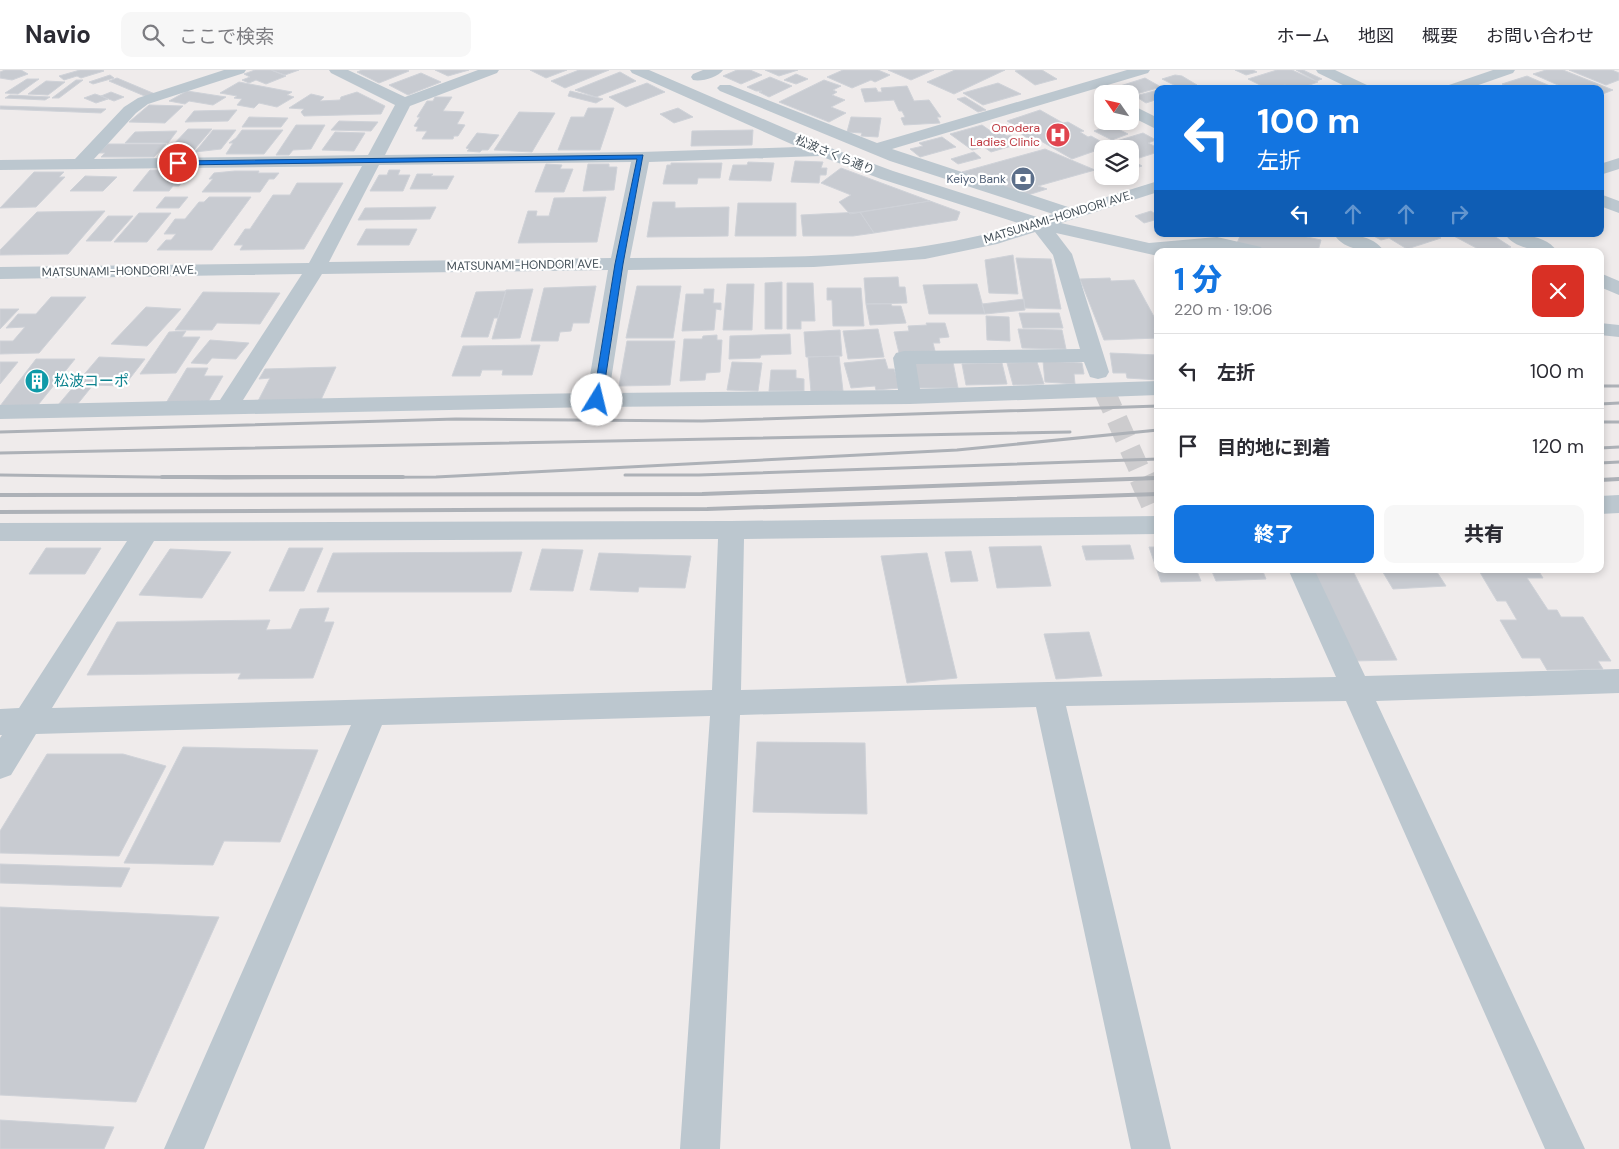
<!DOCTYPE html>
<html lang="ja">
<meta charset="utf-8">
<style>
body{margin:0;font-family:"DM Sans","Noto Sans JP",sans-serif;background:#f7f7f7;color:#2b2b33;height:100vh;display:flex;flex-direction:column;font-size:19px;white-space:nowrap}
*{box-sizing:border-box;margin:0}
p{font-size:16px;color:#7c7c81}
.icon{flex:none;width:28px;height:28px;fill:none;stroke:currentColor;stroke-width:2;stroke-linecap:round;stroke-linejoin:round}
.map{position:relative;flex:1;overflow:hidden}
.sheet{position:absolute;left:1154px;top:178px;width:450px;height:325px;display:flex;flex-direction:column;background:#fff;border-radius:10px;box-shadow:0 2px 8px #0003}
.sheet>*{flex:none}
.hud{position:absolute;left:1154px;top:15px;width:450px;height:152px;border-radius:10px;box-shadow:0 2px 8px #0003;background:#1375e1;color:#fff;overflow:hidden}
.needle{width:32px;rotate:304deg}
.buttons{position:absolute;left:1094px;top:15px;display:grid;gap:10px}
.buttons a{display:grid;place-items:center;width:45px;height:45px;border-radius:10px;background:#fff;box-shadow:0 2px 8px #0003;font-size:25px}
.pin{position:absolute;display:grid;place-items:center;width:42px;height:42px;color:#fff;margin:-21px;border:2px solid #fff;border-radius:50%;box-shadow:0 1px 5px #0007}
.me{position:absolute;width:55px;margin:-28px;rotate:9deg;stroke-linejoin:round;filter:drop-shadow(0 0 4px #0008)}
.turn{display:flex;align-items:center;gap:18px;height:105px;padding:0 20px;font-size:22px}
.turn .icon{width:65px;height:65px;stroke-width:2.5}
.turn b{display:block;font-size:35px;line-height:42px}
.lanes{display:flex;align-items:center;height:48px;padding:0 20px;background:#0003;justify-content:center;gap:25px;direction:ltr}
.lanes .off{opacity:.35}
.round{display:grid;place-items:center;flex:none;width:52px;height:52px;border-radius:10px;background:#f7f7f7}
.headline{display:flex;align-items:center;justify-content:space-between;height:85px;padding:0 20px}
h1{font-size:30px;font-weight:800;line-height:38px;color:#1375e1}
.button{display:flex;gap:10px;margin-top:auto;padding:10px 20px}
.button a{flex:1;height:58px;border-radius:10px;background:#1375e1;color:#fff;font-size:20px;font-weight:800;line-height:58px;text-align:center}
.button a+a{background:#f7f7f7;color:#2b2b33}
ul{padding:0;list-style:none}
li{display:flex;align-items:center;gap:15px;height:75px;padding:0 20px;border-top:1px solid #e1e1e2}
li div{flex:1}
li b{display:block;font-size:19px}
li em{font-style:normal}
header{display:flex;align-items:center;gap:30px;box-sizing:border-box;height:70px;padding:0 25px;background:#fff;border-bottom:1px solid #e1e1e2}
header strong{font-size:24px}
nav{display:flex;gap:28px;margin-inline-start:auto;font-size:18px}
.search{width:350px;height:45px;background:#f7f7f7;display:flex;align-items:center;gap:12px;box-sizing:border-box;padding:0 18px;border-radius:10px;color:#7c7c81;font-size:19px}
.map>svg:first-child{display:block}
.building{fill:#c8cbd1;stroke:#cfd2d8}
.lines{fill:none;stroke-linecap:round;stroke-linejoin:round}
.minor-tunnel-far1{stroke:#cdccce;stroke-width:21;stroke-dasharray:21 11;stroke-linecap:butt}
.minor-tunnel{stroke:#cdccce;stroke-width:28;stroke-dasharray:28 14;stroke-linecap:butt}
.minor{fill:#bcc7cf;fill-rule:evenodd}
.rail-far1{stroke:#adb1b7;stroke-width:3}
.rail{stroke:#adb1b7;stroke-width:4}
.route{fill:#1375e1;stroke:#0c4c92}
.labels{text-anchor:middle;dominant-baseline:central;stroke-width:4.5;stroke-linejoin:round;paint-order:stroke}
.far-health-label{font-size:12px;fill:#be3a42;stroke:#fff;text-anchor:end}
.far-street-label{font-size:12px;fill:#445059;stroke:#fff}
.far-service-label{font-size:12px;fill:#4e5e75;stroke:#fff;text-anchor:end}
.culture-label{font-size:15px;fill:#0d838f;stroke:#fff;text-anchor:start}
</style>
<header>
<strong>Navio</strong>
<div class="search"><svg class="icon" aria-label="search" viewBox="0 0 24 24"><circle cx="10" cy="10" r="6"/><path d="M15 15l6 6"/></svg>ここで検索</div>
<nav><a>ホーム</a><a>地図</a><a>概要</a><a>お問い合わせ</a></nav>
</header>
<div class="map">
<svg width="1619" height="1079" viewBox="0 0 1619 1079">
<rect width="100%" height="100%" fill="#efebeb"/>
<path class="building" d="M5 0H21L28 4 12 10 0 8V2Z
M80 0H102L104 1 81 8 77 6 64 10 59 6Z
M255 0H271L286 6 266 14 256 10 249 13 242 10 250 7 244 4Z
M271 0H299L285 5Z
M362 0H407L409 1 379 13 357 2Z
M435 0H469L448 6Z
M530 0H567L546 8Z
M579 0H609L565 18 551 11Z
M737 0H750L762 5 741 14 723 6Z
M765 0H798L779 6Z
M843 0H878L890 5 875 12 871 10 852 18 827 7Z
M888 0H934L911 10Z
M955 0H1005L954 24 927 12Z
M1019 0H1042L1057 9 1035 15 1015 1Z
M1235 0H1253L1257 2 1246 5Z
M1277 0H1292L1318 12 1298 19 1285 15 1268 19 1248 9Z
M1296 0H1303L1322 9 1316 11Z
M1546 0H1563L1613 20 1600 25V19H1567L1533 4Z
M1569 0H1612L1619 3V10L1606 15Z
M620 2 636 11 596 27 575 20Z
M421 3 441 12 408 25 389 15Z
M796 4 808 9 796 14 784 10Z
M110 5 114 8 93 14 89 12Z
M1175 5 1182 6 1197 15 1182 19 1162 9Z
M1527 6 1557 19H1513L1502 14Z
M770 7 792 16 769 27 759 22 762 21H756L747 17Z
M117 8 155 24 147 27 109 11Z
M1145 8 1161 17 1133 25 1117 17Z
M27 9H39L18 24 5 23Z
M76 10H83L59 28H52Z
M824 10 841 16 833 20 837 22 832 25 845 30 831 37 846 43 829 52 779 32Z
M46 11 65 12 48 25 28 24Z
M239 12 292 22 287 25 294 27 277 37 259 33 254 38 237 35 242 29 234 28 237 26 220 23Z
M647 13 665 22 626 37 609 27Z
M998 13 1021 24 983 35 963 23Z
M907 16 914 31 929 30 941 47H937L940 53 904 55 901 48 905 47 902 41H899L894 30 865 32 861 19 876 18 878 22H882L881 18Z
M1158 20V29L1146 33 1135 26Z
M187 21 226 27 213 35 189 31 185 34 169 31Z
M570 21 603 29 596 33 568 26Z
M111 22 124 27 114 31 101 26Z
M357 22 385 36 381 44 304 46 301 42 304 39 289 38 311 24 324 27 320 31 340 30 341 27Z
M95 24 101 26 108 29 96 33 84 28Z
M10 25 50 27 45 30 5 28Z
M435 27H452L443 41 464 42 457 54 465 55 458 66H454L453 69H422L427 61H416L418 57 414 56 420 47H417L427 31H433Z
M965 27 986 40 978 42 957 29Z
M149 35 183 36 165 53 129 52Z
M0 36H1L106 39 101 43 0 39Z
M588 38H614L600 80H558L571 47H584Z
M678 38 693 47 674 53 660 44Z
M237 40 228 51 185 52 194 41Z
M1040 40 1063 53 1068 52 1084 61 1080 62 1088 67 1091 66 1109 76 1072 89 1034 67 1029 69 1007 55 1012 54 1007 51Z
M519 42 555 43 532 82 494 80Z
M249 47 288 48 281 57H242Z
M851 47 881 48 878 67 861 66 862 63 847 62Z
M339 51 378 52 371 61 331 60Z
M296 55H325L311 79 293 80 289 85H276Z
M982 55 992 62 998 60 1007 66 1010 65 1022 73 991 82 984 77 972 80 950 64Z
M1110 55 1128 64 1112 70 1094 61Z
M188 59H212L188 87 167 86 178 77H171Z
M213 60H236L221 79 195 82Z
M242 60H283L264 84H226L233 73H229L236 68Z
M753 60 752 75 691 76 692 61Z
M177 61 168 73H125L135 62Z
M335 62 365 63 354 81 322 80Z
M477 63 499 65 488 80H482L480 82 467 81 469 79 466 78Z
M1143 63 1156 70 1148 73 1158 78V82L1136 89 1130 85V79H1119L1110 73Z
M942 67 956 77 920 87 910 79 923 76 919 73Z
M108 74H166L154 87H101L105 83H99Z
M1045 79 1095 100 1038 116 1047 119 1028 125 962 102Z
M974 82 981 88 958 94 951 89Z
M1130 89 1142 96 1130 100Z
M795 91 823 92 821 98H827L826 105H820L819 113 791 112Z
M748 92 774 93 771 111 729 110 733 95H747Z
M671 93H722L720 108H698L697 114H663L667 95H671Z
M546 94 562 95 560 99H573L564 122H535Z
M588 94H609V97H617L614 120 583 121Z
M841 98 930 131 850 144 839 132 851 125 821 113Z
M150 100H191L179 116H173L169 121H133Z
M389 100H400L398 105H410L403 121H370L379 105H387Z
M235 101H259L258 103H279L274 109H269L260 122H202L213 109H209L214 103Z
M34 102H64L59 107H65L36 137 0 138Z
M417 104H433L431 106H454L447 119H410Z
M85 106 117 107 103 121H70Z
M297 113H343L304 179 240 180 243 175H234L245 159H250L273 125H290Z
M165 127H188L179 138H156Z
M209 127H251L212 180H157L166 170H171L176 164H164L175 149H185L199 132H204Z
M606 127 597 172 518 173 528 141H537L536 146H549L554 128Z
M930 131 960 142 957 150 874 163 860 142Z
M653 132H675V138L729 137 728 166 647 167Z
M738 133H796V166H735Z
M436 137 430 149 358 150 365 138Z
M105 141 68 184 0 185V180L37 142Z
M1151 141 1158 146V149L1144 153 1135 146Z
M860 142 874 163 853 166H803L801 145Z
M139 143H171L147 172H114Z
M108 146H133L111 171H86Z
M366 159H417L409 175H357Z
M1241 164H1293L1321 170 1318 181H1274L1237 173Z
M1370 164H1434L1441 168 1407 179 1389 168 1381 170Z
M1450 164H1491L1511 177 1499 181H1482Z
M1013 185 1018 224 989 223 985 190Z
M1016 188 1051 189 1061 239 1025 238Z
M898 207 899 217H905L907 233 866 234 864 208Z
M1110 208 1111 211 1134 210 1158 254V258H1154L1158 268 1104 270 1080 209Z
M782 212V259H765V213Z
M787 213H813L815 251H801V259H787Z
M727 214H754L752 260H723Z
M977 214 985 244H929L923 215Z
M596 216 589 253H573L571 261 560 262 558 271H531L544 218Z
M637 216H681L673 268H626Z
M827 218H861L864 256H833L832 230H827Z
M533 219 520 268 492 269 506 220Z
M704 219H714L713 233H721V240L716 239 714 260 682 261 686 224H704Z
M506 221 498 248H494L488 267H461L476 222Z
M203 222 280 223 260 254 217 253 212 260H175Z
M51 227H86L39 283 0 284V271H13L25 257 6 258 18 244H36Z
M1024 229 1025 240 985 244 982 234Z
M866 234H891L892 236H901L906 253 870 255Z
M146 237 181 239 147 276 111 274Z
M0 239H19L0 259Z
M1019 243H1059L1063 258H1023Z
M986 246 1009 247 1010 271 987 270Z
M926 253H945L949 267 939 268 940 273H933L935 281 899 283 894 262 909 261 908 256 927 255Z
M878 259 884 287 848 289 843 261Z
M1018 259 1062 260 1066 279 1022 278Z
M840 260 842 286 806 287 804 262Z
M186 261 182 267H200L176 303 140 304 169 262Z
M790 264 791 284 761 285 760 288 729 289 730 266Z
M717 265V270H722L720 302 706 303 705 310 680 311 684 269H702L703 266Z
M210 270 249 273 236 289 212 288 207 294 191 293Z
M627 271H675L670 315 619 316Z
M540 275 532 305H502L503 300H482L480 306H452L463 276Z
M1110 283 1158 285V310L1127 308 1126 303H1113Z
M839 286 843 321 811 322 808 287Z
M99 287 145 289 124 316 93 315 76 336 58 335Z
M36 289H75L38 335 0 336Z
M885 289 888 299H894L900 318 876 320 875 316 851 318 844 293Z
M1043 291 1082 293 1084 304H1074L1075 314 1045 312Z
M0 292H18L0 314Z
M732 292 762 293 758 321 727 320Z
M953 292 958 318H916L912 293Z
M1037 292 1044 314 1013 315 1007 293Z
M1002 293 1007 314 966 315 962 294Z
M336 297 320 332 257 333 270 308 259 309 265 299Z
M187 298H208L204 306H223L208 332 166 333Z
M771 300H796V308L804 309V321H769Z
M1130 475 1134 489 1086 490 1082 476Z
M1041 476 1051 516 997 518 989 477Z
M1149 477H1158V499H1196L1201 511 1161 512Z
M46 478H101L85 504H29Z
M289 478H323L304 521H269Z
M170 479 231 482 202 528 139 525Z
M542 479 583 480 573 521 530 520Z
M971 481 978 511 951 512 945 482Z
M522 482 511 522H317L333 483Z
M599 483 691 486 685 518 639 517 638 522 590 520Z
M927 483 957 608 907 613 881 486Z
M1211 499H1262L1266 509 1216 511Z
M1312 499H1352L1397 590 1353 591Z
M1381 499H1435L1446 516 1393 519Z
M1478 499H1546L1547 501 1538 500 1543 508H1527L1548 540H1557L1561 547H1583L1611 591H1598L1603 599 1547 600 1540 588H1522L1500 550H1517L1506 531H1497Z
M329 538 324 552H334L313 608 238 609 241 603 87 605 117 552 270 550 266 560 291 559 300 539Z
M1089 562 1102 606 1056 609 1044 564Z
M757 672 865 673 867 744 753 742Z
M183 677 318 680 280 772 224 771 213 795 124 793Z
M47 684H123L166 696 119 786 0 783V761Z
M0 794 130 798 121 817 0 813Z
M0 837 219 847 136 1032 0 1025Z
M0 1050 114 1057 104 1079H0Z"/>
<g class="lines">
<path class="minor-tunnel-far1" d="M1104 320 1143 408"/>
<path class="minor-tunnel" d="M1143 407 1158 441"/>
<path class="minor" d="M224 0H246L244 3 148 34 136 43 94 89 368 85 395 35 331 3 329 0H348L405 27 478 0H499L497 3 410 36 385 85 641 82 798 77 632 3 630 0H649L828 77 893 101 1040 148 1053 144 890 91 720 21 717 18 720 15H730L877 73 1127 0H1150L1148 3 892 79 1071 138 1158 111V122L1061 153 1149 173 1217 167 1261 177 1264 181H1229L1217 179 1158 181V186L1056 163 1072 184 1109 302 1106 307 1098 309 1090 307 1084 292 916 294 920 319 1158 311V325L910 334 597 337 0 349V335L220 330 302 204 0 209V197L309 193 362 96 0 100V90L75 89 124 37 138 28ZM820 86 881 109 1021 154C896 194 760 186 630 188L649 92ZM631 92 611 188 329 192 379 95ZM1035 162 1053 185 1080 279 904 281 896 283 893 288 898 320 609 323 628 200 814 197 925 189 997 174ZM608 200 587 323 243 330 322 204Z
M703 0H723C718 7 702 12 693 10L691 7 693 4Z
M1316 0H1335L1369 16 1371 19H1351L1318 3Z
M1493 0H1515L1513 3 1467 19H1444L1446 16Z
M1130 34 1158 48V60L1130 46Z
M1619 88V99L1600 105V94Z
M1600 124 1619 131V143L1600 136Z
M1334 164C1351 164 1373 165 1384 181 1367 182 1343 180 1334 164Z
M1505 164C1522 164 1546 165 1557 181 1541 182 1514 179 1505 164Z
M1600 203 1619 211V225L1600 217Z
M1600 253 1619 255V267L1600 265Z
M1619 425V443L1600 444V426Z
M1158 446V464L744 469 741 620 1048 612 1336 607 1288 499H1314L1365 606 1619 599V623L1376 631 1585 1079H1545L1346 631 1066 636 1171 1079H1131L1036 637 740 645 720 1079H680L710 646 382 655 204 1079H164L351 655 36 664 11 705 0 709V668L2 665H0V639L19 638 127 471H0V453L731 451ZM718 469 712 620 52 638 154 471Z"/>
<path class="rail-far1" d="M1600 316H1619
M1600 334 1619 333
M1600 352H1619
M0 362 456 349 702 351 1158 336
M1600 378 1619 377
M0 383 1070 362
M1600 393 1619 392
M0 405 226 408 436 407 957 380 1158 360
M625 405H699L1158 389
M1146 408H1158"/>
<path class="rail" d="M162 407H403
M1600 410 1619 409
M0 425 702 424 1158 408
M0 442 707 439 1158 424"/>
</g>
<path class="route" d="M643 85 623 194 602 330 597 333 593 330 615 194 637 89 178 95 174 93 178 91Z"/>
<defs>
<symbol id="hospital-disc" viewBox="-11 -11 22 22"><circle r="9.5" fill="#e0444e" stroke="#fff"/><path d="M-5-5h3v3.5h4V-5h3V5h-3V1.5h-4V5h-3Z" fill="#fff"/></symbol>
<symbol id="bank-disc" viewBox="-11 -11 22 22"><circle r="9.5" fill="#5c6f8a" stroke="#fff"/><path d="M-6-4H6V4H-6ZM0-2.3a2.3 2.3 0 1 0 0 4.6a2.3 2.3 0 1 0 0-4.6Z" fill="#fff"/></symbol>
<symbol id="building-disc" viewBox="-11 -11 22 22"><circle r="9.5" fill="#0f9aa8" stroke="#fff"/><path d="M-4-6H4V6H1V3H-1V6H-4ZM-2.5-4.3h1.7v1.8h-1.7ZM.8-4.3h1.7v1.8H.8ZM-2.5-1h1.7V.8h-1.7ZM.8-1h1.7V.8H.8Z" fill="#fff"/></symbol>
</defs>
<g fill-rule="evenodd">
<use href="#hospital-disc" x="1044" y="51" width="28" height="28"/>
<use href="#bank-disc" x="1009" y="95" width="28" height="28"/>
<use href="#building-disc" x="23" y="297" width="28" height="28"/>
</g>
<g class="labels">
<g class="far-health-label">
<text x="1040" y="58">Onodera<tspan x="1040" dy="14">Ladies Clinic</tspan></text>
</g>
<g class="far-street-label">
<text transform="translate(835 85) rotate(22)">松波さくら通り</text>
<text transform="translate(1058 147) rotate(-17)">MATSUNAMI-HONDORI AVE.</text>
<text transform="translate(524 195) rotate(-1)">MATSUNAMI-HONDORI AVE.</text>
<text transform="translate(119 201) rotate(-1)">MATSUNAMI-HONDORI AVE.</text>
</g>
<g class="far-service-label">
<text x="1006" y="109">Keiyo Bank</text>
</g>
<g class="culture-label">
<text x="54" y="311">松波コーポ</text>
</g>
</g>
</svg>
<div class="buttons">
<a><svg class="needle" viewBox="-14 -14 28 28"><path d="M0-13l5 13h-10z" fill="#e53935"/><path d="M0 13l5-13h-10z" fill="#7c7c81"/></svg></a>
<a><svg class="icon" aria-label="layers" viewBox="0 0 24 24"><path d="M12 4l9 5-9 5-9-5zM3 14l9 5 9-5"/></svg></a>
</div>
<div class="pin" style="left:178px;top:93px;background:#d93025"><svg class="icon" aria-label="arrive" viewBox="0 0 24 24"><path d="M6 21V4h12l-3 4 3 4H6"/></svg></div>
<svg class="me" style="left:597px;top:330px" viewBox="-20 -20 40 40"><circle r="19" fill="#fff"/><path d="M0-13L10 11 0 6-10 11z" fill="#1375e1"/></svg>
<div class="hud">
<div class="turn"><svg class="icon" aria-label="left" viewBox="0 0 24 24"><path d="M17 20v-9H6M10 6l-5 5 5 5"/></svg><div><b>100 m</b>左折</div></div>
<div class="lanes"><svg class="icon" aria-label="left" viewBox="0 0 24 24"><path d="M17 20v-9H6M10 6l-5 5 5 5"/></svg><svg class="icon off" aria-label="ahead" viewBox="0 0 24 24"><path d="M12 20V5M6 11l6-6 6 6"/></svg><svg class="icon off" aria-label="ahead" viewBox="0 0 24 24"><path d="M12 20V5M6 11l6-6 6 6"/></svg><svg class="icon off" aria-label="right" viewBox="0 0 24 24"><path d="M7 20v-9h11M14 6l5 5-5 5"/></svg></div>
</div>
<section class="sheet">
<div class="headline"><div><h1>1 分</h1><p>220 m · 19:06</p></div><a class="round" style="background:#d93025;color:#fff"><svg class="icon" aria-label="close" viewBox="0 0 24 24"><path d="M6 6l12 12M18 6L6 18"/></svg></a></div>
<ul>
<li><svg class="icon" aria-label="left" viewBox="0 0 24 24"><path d="M17 20v-9H6M10 6l-5 5 5 5"/></svg><div><b>左折</b></div><em>100 m</em></li>
<li><svg class="icon" aria-label="arrive" viewBox="0 0 24 24"><path d="M6 21V4h12l-3 4 3 4H6"/></svg><div><b>目的地に到着</b></div><em>120 m</em></li>
</ul>
<div class="button"><a>終了</a><a>共有</a></div>
</section>
</div>
